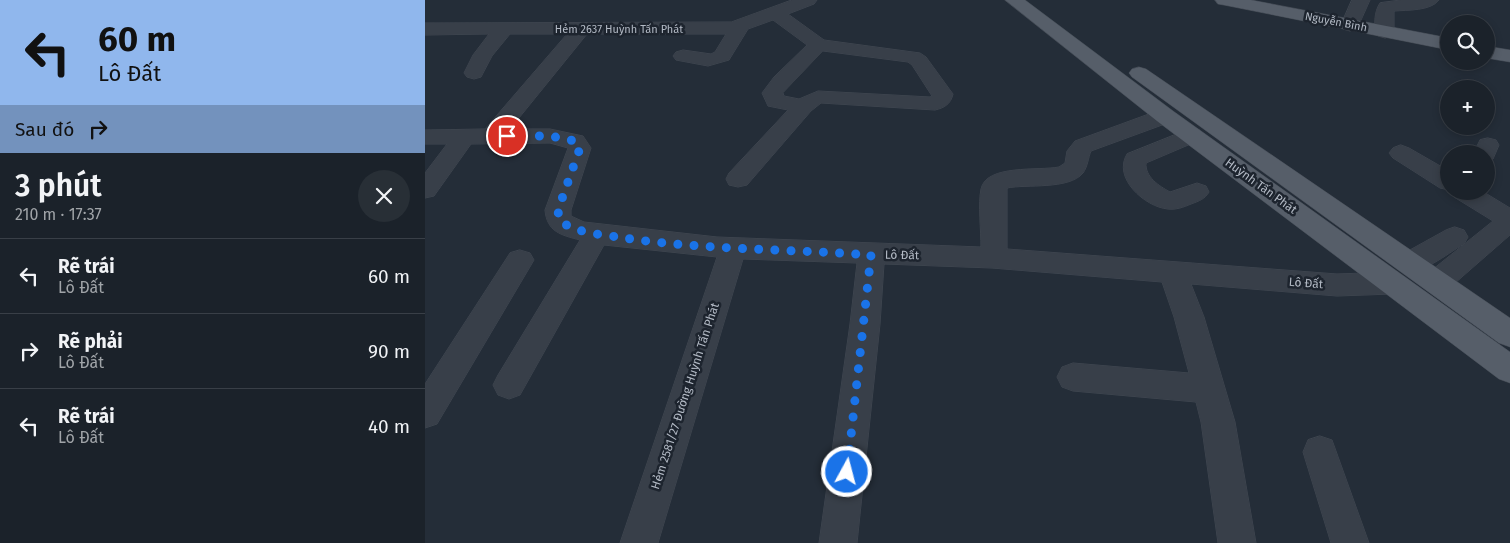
<!DOCTYPE html>
<html lang="vi">
<meta charset="utf-8">
<style>
body{margin:0;font-family:"Fira Sans",sans-serif;background:#282f36;color:#f1f3f6;height:100vh;display:flex;flex-direction:column;font-size:19px;white-space:nowrap}
*{box-sizing:border-box;margin:0}
p{font-size:16px;color:#a0a4a8}
.icon{flex:none;width:28px;height:28px;fill:none;stroke:currentColor;stroke-width:2;stroke-linecap:round;stroke-linejoin:round}
.map{position:relative;flex:1;overflow:hidden}
.details{display:flex;flex-direction:column;background:#1b222a;width:425px}
.details>*{flex:none}
.top-card{background:#90b7ed;color:#111;overflow:hidden}
.fabs{position:absolute;left:1015px;top:15px;display:grid;gap:10px}
.fabs a{display:grid;place-items:center;width:55px;height:55px;border-radius:50%;background:#1b222a;box-shadow:0 2px 8px #0003,0 0 0 1px #393f47;font-size:25px}
.pin{position:absolute;display:grid;place-items:center;width:42px;height:42px;color:#fff;margin:-21px;border:2px solid #fff;border-radius:50%;box-shadow:0 1px 5px #0007}
.me{position:absolute;width:55px;margin:-28px;rotate:7deg;stroke-linejoin:round;filter:drop-shadow(0 0 4px #0008)}
.turn{display:flex;align-items:center;gap:18px;height:105px;padding:0 15px;font-size:22px}
.turn .icon{width:65px;height:65px;stroke-width:2.5}
.turn b{display:block;font-size:35px;line-height:42px}
.then{display:flex;align-items:center;height:48px;padding:0 15px;background:#0003;gap:10px;font-size:19px}
.round{display:grid;place-items:center;flex:none;width:52px;height:52px;border-radius:26px;background:#282f36}
.summary{display:flex;align-items:center;justify-content:space-between;height:85px;padding:0 15px}
h1{font-size:30px;font-weight:600;line-height:38px}
ul{padding:0;list-style:none}
li{display:flex;align-items:center;gap:15px;height:75px;padding:0 15px;border-top:1px solid #393f47}
li div{flex:1}
li b{display:block;font-size:19px}
li em{font-style:normal}
main{display:flex;flex:1;min-height:0}
.map>svg:first-child{display:block}
.lines{fill:none;stroke-linecap:round;stroke-linejoin:round}
.minor-casing{stroke:#414852;stroke-width:1}
.major-casing{stroke:#414852;stroke-width:1}
.minor{fill:#383f49;fill-rule:evenodd}
.major{fill:#565e69;fill-rule:evenodd}
.route{stroke:#1a73e8;stroke-width:9;stroke-dasharray:0 16.2}
.labels{text-anchor:middle;dominant-baseline:central;stroke-width:5;stroke-linejoin:round;paint-order:stroke}
.far-street-label{font-size:11px;fill:#b3bac5;stroke:#1d242e}
.street-label{font-size:12px;fill:#b3bac5;stroke:#1d242e}
</style>
<main>
<section class="details">
<div class="top-card">
<div class="turn"><svg class="icon" aria-label="left" viewBox="0 0 24 24"><path d="M17 20v-9H6M10 6l-5 5 5 5"/></svg><div><b>60 m</b>Lô Đất</div></div>
<div class="then">Sau đó<svg class="icon" aria-label="right" viewBox="0 0 24 24"><path d="M7 20v-9h11M14 6l5 5-5 5"/></svg></div>
</div>
<div class="summary"><div><h1>3 phút</h1><p>210 m · 17:37</p></div><a class="round"><svg class="icon" aria-label="close" viewBox="0 0 24 24"><path d="M6 6l12 12M18 6L6 18"/></svg></a></div>
<ul>
<li><svg class="icon" aria-label="left" viewBox="0 0 24 24"><path d="M17 20v-9H6M10 6l-5 5 5 5"/></svg><div><b>Rẽ trái</b><p>Lô Đất</p></div><em>60 m</em></li>
<li><svg class="icon" aria-label="right" viewBox="0 0 24 24"><path d="M7 20v-9h11M14 6l5 5-5 5"/></svg><div><b>Rẽ phải</b><p>Lô Đất</p></div><em>90 m</em></li>
<li><svg class="icon" aria-label="left" viewBox="0 0 24 24"><path d="M17 20v-9H6M10 6l-5 5 5 5"/></svg><div><b>Rẽ trái</b><p>Lô Đất</p></div><em>40 m</em></li>
</ul>
</section>
<div class="map">
<svg width="1085" height="543" viewBox="0 0 1085 543">
<rect width="100%" height="100%" fill="#242d38"/>
<g class="lines">
<defs>
<path id="minor" d="M367 0H392L389 4 363 14 399 40 495 53 501 57 525 90 528 94C526 104 519 108 510 110L396 103 386 111 322 185 313 187 304 185 301 179 304 173 363 110 343 106 337 93 349 77 382 45 348 20 323 29 304 60 283 66 251 60 248 56 251 52 258 50 286 54 290 52 301 34H162L85 129H125L158 136 166 148 146 210V216L159 222 292 237 556 247C556 231 553 203 556 189 561 164 614 171 634 167L640 163 642 151 650 141 732 111 740 109 748 111 751 116 748 121 666 151C663 158 663 166 658 173 644 190 601 184 582 188V249L912 274 967 272 977 275 981 283 977 291 967 294 912 296 766 284 779 317 810 422 831 543H793L776 422 771 402 648 391 637 387 632 377 637 367 648 363 764 373 749 317 737 282 567 268 459 264 455 324 432 543H394L425 324 432 263 318 259 233 543H195L292 257 179 245 95 395 84 399 73 395 68 385 73 375 155 240C136 235 122 232 120 210L143 148 125 143 46 144 9 196 0 198V173L22 144H0V130L60 129 142 34H85L67 56 56 77 49 79 42 77 39 73 48 55 64 34 0 35V23L306 22ZM398 51 483 62 487 65 507 96 505 97 393 91 374 99 359 96 358 93Z
M927 0H945L932 29 925 31 918 29 916 25Z
M976 0H1014C1006 11 982 10 969 11V32L967 36 960 38 953 36C948 28 949 11 955 3Z
M767 128 775 130 778 135 775 140 721 163C720 177 734 186 745 192L772 183 781 186 784 192C780 199 774 201 766 204 759 207 751 210 743 209 720 207 687 178 702 154Z
M1063 138 1071 140 1074 145 1068 159 1061 161V154H1048L1055 140Z
M976 145 984 148 1024 171V190L1015 188 968 158 964 153 968 148Z
M1026 191H1057L1085 208V235L1022 290 1012 293 1002 290 998 282 1002 274 1068 221 1029 197Z
M1030 227 1039 230 1043 237 1039 244C1021 254 996 277 974 270L970 263 974 256 1021 230Z
M95 250 105 253 109 260 12 424 0 428V384L85 253Z
M895 436 907 440 944 543H906L878 452 883 440Z"/>
<path id="major" d="M580 0H600L748 111 1085 352V383L1074 379 732 121Z
M790 0H826L1024 38V50L799 5 793 4Z
M1061 46 1085 50V62L1061 58Z
M714 67 721 69 1085 318V347L1074 343 707 77 704 73 707 69Z"/>
</defs>
<use href="#minor" class="minor-casing"/>
<use href="#major" class="major-casing"/>
<use href="#minor" class="minor"/>
<use href="#major" class="major"/>
</g>
<g class="lines">
<path class="route" d="M82 136H125L150 141 155 148 133 210 134 220C151 234 177 234 199 238 281 250 363 249 446 255L422 472"/>
</g>
<g class="labels">
<g class="far-street-label">
<text transform="translate(911 22) rotate(11)">Nguyễn Bình</text>
<text x="194" y="29">Hẻm 2637 Huỳnh Tấn Phát</text>
</g>
<g class="street-label">
<text transform="translate(836 186) rotate(36)">Huỳnh Tấn Phát</text>
<text transform="translate(477 255) rotate(1)">Lô Đất</text>
<text transform="translate(881 283) rotate(4)">Lô Đất</text>
<text transform="translate(260 396) rotate(-72)">Hẻm 2581/27 Đường Huỳnh Tấn Phát</text>
</g>
</g>
</svg>
<div class="fabs">
<a><svg class="icon" aria-label="search" viewBox="0 0 24 24"><circle cx="10" cy="10" r="6"/><path d="M15 15l6 6"/></svg></a>
<a>+</a>
<a>−</a>
</div>
<div class="pin" style="left:82px;top:136px;background:#d93025"><svg class="icon" aria-label="arrive" viewBox="0 0 24 24"><path d="M6 21V4h12l-3 4 3 4H6"/></svg></div>
<svg class="me" style="left:422px;top:472px" viewBox="-20 -20 40 40"><circle r="17" fill="#1a73e8" stroke="#fff" stroke-width="3"/><path d="M0-11L8 9 0 5-8 9z" fill="#fff"/></svg>
</div>
</main>
